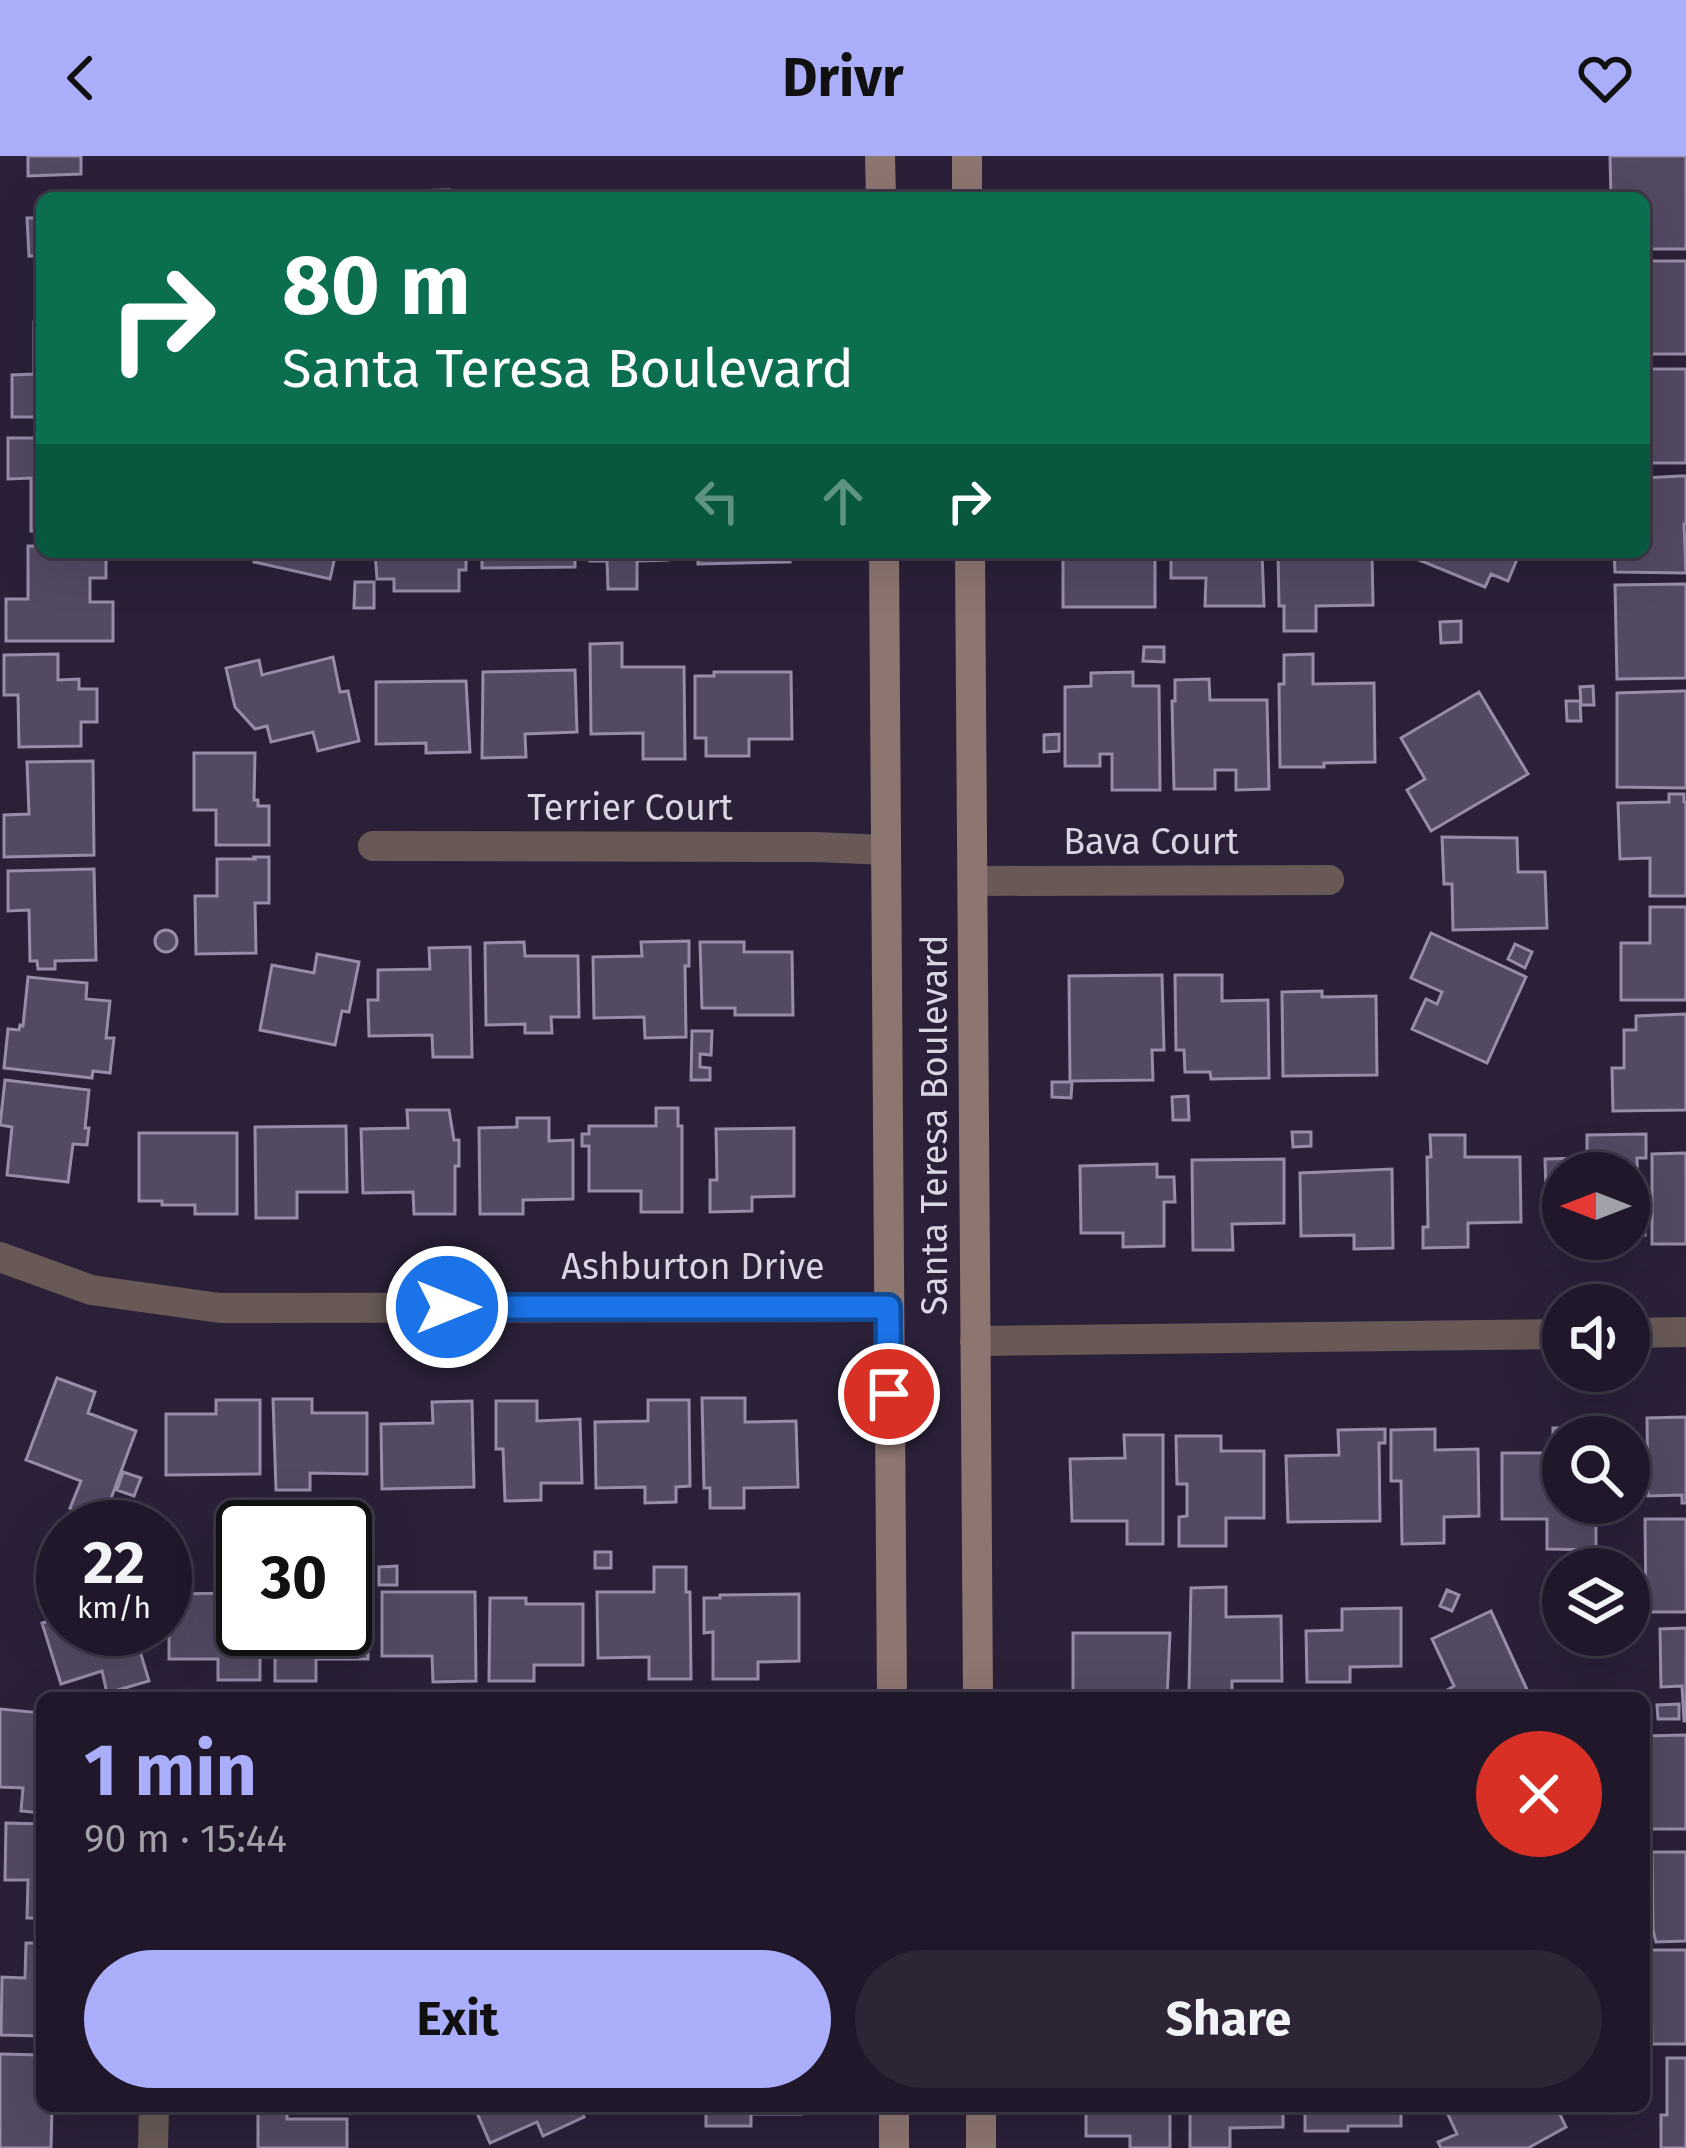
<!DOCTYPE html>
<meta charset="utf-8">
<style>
body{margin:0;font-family:"Fira Sans",sans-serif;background:#2d2536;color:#f1f3f6;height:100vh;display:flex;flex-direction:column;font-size:45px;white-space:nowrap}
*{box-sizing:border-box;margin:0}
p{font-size:39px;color:#a2a0a8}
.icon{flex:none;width:66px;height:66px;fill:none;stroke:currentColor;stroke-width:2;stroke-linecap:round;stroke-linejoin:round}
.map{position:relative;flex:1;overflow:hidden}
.drawer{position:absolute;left:36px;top:1536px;width:1614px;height:420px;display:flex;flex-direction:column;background:#20182a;border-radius:18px;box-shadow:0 12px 48px #0002,0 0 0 3px #3d3747}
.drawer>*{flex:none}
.banner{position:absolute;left:36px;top:36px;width:1614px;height:366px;border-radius:18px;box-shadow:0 12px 48px #0002,0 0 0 3px #3d3747;background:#0b6e4f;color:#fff;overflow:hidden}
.needle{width:78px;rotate:270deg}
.tools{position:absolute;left:1542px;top:996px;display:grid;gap:24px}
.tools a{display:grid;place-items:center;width:108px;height:108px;border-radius:50%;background:#20182a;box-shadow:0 12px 48px #0002,0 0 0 3px #3d3747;font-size:60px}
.speed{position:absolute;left:36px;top:1344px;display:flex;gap:24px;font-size:60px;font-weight:700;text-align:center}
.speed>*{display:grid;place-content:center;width:156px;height:156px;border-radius:50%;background:#20182a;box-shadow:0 12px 48px #0002,0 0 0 3px #3d3747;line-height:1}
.speed small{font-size:30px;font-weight:400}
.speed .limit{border:6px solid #111;border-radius:18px;background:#fff;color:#111}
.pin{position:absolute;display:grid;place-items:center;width:102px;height:102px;color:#fff;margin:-51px;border:6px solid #fff;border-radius:50%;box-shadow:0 3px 12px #0007}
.me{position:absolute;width:132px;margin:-66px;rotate:90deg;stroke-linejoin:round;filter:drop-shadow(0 0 9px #0008)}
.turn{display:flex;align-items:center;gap:42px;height:252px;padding:0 48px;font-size:54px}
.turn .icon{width:156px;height:156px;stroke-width:2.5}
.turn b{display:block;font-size:84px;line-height:102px}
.lanes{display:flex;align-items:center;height:114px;padding:0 48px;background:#0003;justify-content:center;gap:60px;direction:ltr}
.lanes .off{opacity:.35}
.round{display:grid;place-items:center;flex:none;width:126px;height:126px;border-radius:63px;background:#2d2536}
.head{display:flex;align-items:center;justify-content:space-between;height:204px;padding:0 48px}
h1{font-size:72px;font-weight:700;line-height:90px;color:#abaffb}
.primary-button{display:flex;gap:24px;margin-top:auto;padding:24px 48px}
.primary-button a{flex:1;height:138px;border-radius:72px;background:#abaffb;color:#111;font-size:48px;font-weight:700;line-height:138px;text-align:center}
.primary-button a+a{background:#2d2536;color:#f1f3f6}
header{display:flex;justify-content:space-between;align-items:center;height:156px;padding:0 48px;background:#abaffb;color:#111;font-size:54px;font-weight:700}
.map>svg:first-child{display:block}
.building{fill:#544963;stroke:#988ca9;stroke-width:3}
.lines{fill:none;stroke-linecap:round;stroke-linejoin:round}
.minor{stroke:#685956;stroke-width:30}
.secondary{stroke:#8d7570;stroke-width:30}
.route-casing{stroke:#114b97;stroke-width:30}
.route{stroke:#1a73e8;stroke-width:21}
.labels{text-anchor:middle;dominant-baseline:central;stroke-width:9;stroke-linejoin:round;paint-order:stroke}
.street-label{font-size:36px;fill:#dad4e3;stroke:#2b2038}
</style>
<header><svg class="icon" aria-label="back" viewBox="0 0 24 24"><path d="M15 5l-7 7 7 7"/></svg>Drivr<svg class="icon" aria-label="heart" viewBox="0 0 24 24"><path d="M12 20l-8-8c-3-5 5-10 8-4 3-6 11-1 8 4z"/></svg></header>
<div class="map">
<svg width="1686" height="1992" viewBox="0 0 1686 1992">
<rect width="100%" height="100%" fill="#2b2038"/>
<path class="building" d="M28 0H81V18L28 20Z
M1610 0H1686V93H1644V42H1611Z
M449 34V42H402V35Z
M27 62H42V120L40 100H29Z
M1644 105H1686V198H1644Z
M34 166H42V261H12V219L34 218Z
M1644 213H1686V307H1644Z
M8 282H42V374L31 375V322L8 323Z
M1680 320H1686V368H1684L1686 417 1615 416 1614 396H1644V322Z
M28 390H42V396H106V422H90V446H113V485H6V443H28Z
M256 396H336L330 423 254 406Z
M375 396H466V414H459V435H394V423H377Z
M482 396H575V411L482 412Z
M590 396H668V404L637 405V433H608L607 405H590Z
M698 396H790V406L698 408Z
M1063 396H1155V451H1063Z
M1171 396H1262L1264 450H1205L1206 422H1171Z
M1278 396H1372L1373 449 1316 450V475H1284V450H1279Z
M1411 396H1520L1508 425 1491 418 1485 431 1409 400Z
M355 426H374V452H354Z
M1686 428V522L1617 523 1615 429Z
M1461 465V486L1441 487 1440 466Z
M622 487V511H684L685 603H643V577L591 578 590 488Z
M1144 491H1164V506L1143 505Z
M58 498V524L79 523V533H97V566H81V590L19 591 18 539H4V499Z
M1313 498V528L1374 527 1375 606 1324 607V611H1280L1279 528H1284V499Z
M333 501 340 536 348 535 359 585 318 595 313 576 271 586 267 570 255 573 235 551 226 512 259 504 262 519Z
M575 514 577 576 525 578 526 601 482 602 483 516Z
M714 516H791L792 583H749V600H706V582H695V520H714Z
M1133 516V530H1159L1160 634H1112V598H1100V610H1065V531L1091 530V517Z
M1209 523 1210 544H1267L1269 633 1236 634V614H1215V633H1174L1172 545H1175V524Z
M466 525 470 596 426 597V587L376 588V526Z
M1593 530 1594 549H1581L1580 531Z
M1683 535H1686V632L1617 631V537Z
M1479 536 1528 618 1431 675 1407 634 1425 623 1401 582Z
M1566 545H1580L1581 565H1567Z
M1059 578V595L1044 596V579Z
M194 597H255L254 644H258V650H269V689H216V654H194Z
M93 605 94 699 4 701V659L29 658 27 606Z
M1669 638H1684V646H1686V740H1650V702L1620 703 1618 647 1669 646Z
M1442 681 1517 682 1518 716H1545L1547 772 1453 774 1452 728H1444Z
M254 701H269V747H255L256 797 196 798 195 740H217V703H255Z
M94 713 96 804 55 805V813H38L37 805H30L29 754 8 755V715Z
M1650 751H1686V844H1621V787H1650Z
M155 785a11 11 0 1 1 22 0a11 11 0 1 1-22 0Z
M1431 777 1526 821 1487 907 1412 873 1426 843 1437 848 1442 836 1411 822Z
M689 785V810H685L686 881 645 882 644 861 594 862 593 801 642 800 641 786Z
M524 786 525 800H578L579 861H551L552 877H525V868L486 869 485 787Z
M700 786H744V796H792L793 859H735V852H702Z
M1515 788 1532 796 1525 812 1508 803Z
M470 791 472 901H433L432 879 369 880 368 844H378V814L430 813 429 792Z
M317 798 359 806 349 856 342 855 335 889 260 874 272 809 314 817Z
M1162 819 1164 894H1152L1153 924 1070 925 1069 820Z
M1175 819H1222V845L1268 844 1269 922 1211 923 1210 916H1185L1184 894H1176Z
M28 821 87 827 86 843 110 845 106 882H114L110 917 93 915 92 922 4 912 8 873 19 874 20 869 23 870Z
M1322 835V841L1376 840 1377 919 1283 920 1282 836Z
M1686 858V954L1613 955 1612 912H1624V874H1636V860Z
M692 875H712L711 899 700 898V911L710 912V924H691Z
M5 924 89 934 85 972H89L87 989 73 988 68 1026 7 1019 12 971 0 969Z
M1052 926H1072L1071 942 1052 941Z
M1188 940 1189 964H1173L1172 941Z
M656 952H678V970H682V1056H641V1035H589V990H582V978H589V970H656Z
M407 954H449L454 984H459V1010H455V1058H414L413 1036 363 1037 361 973 408 972Z
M517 962H549V985L573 984V1043L523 1044V1058H480L479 972 517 971Z
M346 970 347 1036H297V1062H256L255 971Z
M794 972V1040L752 1041V1055L710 1056V1024H717L716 973Z
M1292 976H1311V990L1293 991Z
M139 977H237V1058H195V1049H162V1045H139Z
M1646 978V1002H1637L1638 1047H1645V1079L1630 1080 1631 1088 1590 1089V1083H1629V1017H1563V1070H1547L1545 1003 1587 1002V979Z
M1430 979H1465V1001H1520L1521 1066 1468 1067V1091L1423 1092V1071H1428L1427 1001H1431Z
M1686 997V1088H1652V998Z
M1284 1003V1067L1232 1068 1233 1094H1193L1192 1004Z
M1157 1008V1021H1174L1175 1046H1164V1090L1123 1091V1077H1081L1080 1010Z
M1392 1013 1393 1092 1354 1093V1079L1301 1080 1300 1017Z
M57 1222 95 1236 88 1257 136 1275 103 1364 70 1352 81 1325 26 1304Z
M702 1242H745V1266L796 1265 798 1331 744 1332V1352H710V1332H704Z
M273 1243H312V1257H367V1318L310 1317V1334H276Z
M216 1244H260V1318L166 1319V1258H216Z
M648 1244H689L690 1330 676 1331V1346L645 1347V1331L596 1332 595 1266 648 1265Z
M472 1245 474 1331 382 1333 381 1268 433 1267 432 1246Z
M496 1245H537V1265L580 1263 582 1327H541V1344L505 1345 503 1293H496Z
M1686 1261V1347H1682V1339L1648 1340 1647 1262Z
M1553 1272H1596V1281H1563V1347H1596V1394L1547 1393V1363H1502V1297H1553Z
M1385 1273V1287H1379L1380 1365 1288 1366 1286 1300 1339 1299 1338 1274Z
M1435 1273V1294L1478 1293 1479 1360 1444 1361V1387L1402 1388 1401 1325H1391V1274Z
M1124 1279H1163V1388H1127V1365H1072L1070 1303 1125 1302Z
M1176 1280H1221V1295H1264V1362H1226V1390H1179V1361L1187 1360V1328H1177Z
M123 1316 141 1322 134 1340 117 1334Z
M1645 1363H1686V1456H1646Z
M595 1396H611V1412H595Z
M397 1410V1429H379V1411Z
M654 1411H686V1436H690L691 1523H649V1501L598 1502 597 1436H654Z
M1226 1431V1461L1281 1460 1282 1525H1232V1542H1186V1535H1189L1191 1432Z
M1447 1434 1459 1439 1452 1455 1440 1450Z
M382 1436H475L476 1525 433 1526 432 1500H382Z
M243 1437V1473H260V1524H218V1503H169V1438Z
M345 1437H367L368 1503H316V1525H275V1473H345Z
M799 1438V1505L758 1506V1523H713V1476L704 1477V1442H720V1439Z
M490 1442H526V1448H583V1509H534V1525H489Z
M1401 1452V1510L1350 1511V1526H1307L1306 1475 1342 1474V1453Z
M1491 1455 1530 1540 1433 1542 1454 1530 1432 1483Z
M63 1461V1473H124L126 1478 134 1475 149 1525 107 1537 102 1515 61 1528 42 1467Z
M1686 1472V1565H1684L1682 1530 1661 1531 1660 1473Z
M1073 1477H1170L1167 1542H1124V1537L1073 1538Z
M1679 1548V1563H1658L1657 1549Z
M0 1553 42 1557V1657L21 1655 23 1632 0 1631Z
M1686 1579V1673H1644V1580Z
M6 1667 42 1668V1762H27L28 1724H5Z
M1652 1696H1686V1785L1656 1786 1653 1774Z
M26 1787H42V1880L1 1879 2 1821 25 1822Z
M1650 1794H1686V1888H1652Z
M0 1898 42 1899V1950H52L51 1992H0Z
M1667 1902H1686V1992H1661V1959H1667Z
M474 1950H579L584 1961 543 1980 537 1966 490 1987Z
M706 1950H801V1958H751V1970H706Z
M1086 1950H1176H1170V1992H1130V1980H1086Z
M1190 1950H1283V1971L1230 1972V1992H1190Z
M1305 1950H1401V1970H1348V1975H1305Z
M1444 1950H1531L1534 1956 1547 1950H1556L1566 1971 1528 1992H1441L1438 1986 1457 1978Z
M258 1957H287V1963H347V1992H258Z"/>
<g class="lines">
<path class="minor" d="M373 690 816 691 886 694
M973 725 1329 724
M0 1101 91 1134 220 1152 888 1151
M1629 1177 1686 1176
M975 1185 1563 1178
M153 1992 154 1950"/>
<path class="secondary" d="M880 0 881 42
M967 0V42
M884 396 892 1542
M970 396 978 1542
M894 1950V1992
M981 1950V1992"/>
</g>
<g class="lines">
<defs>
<path id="route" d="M447 1151H888L889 1238"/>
</defs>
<use href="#route" class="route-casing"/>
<use href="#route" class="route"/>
</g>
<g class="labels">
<g class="street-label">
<text x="630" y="652">Terrier Court</text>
<text x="1151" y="686">Bava Court</text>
<text transform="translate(935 969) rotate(-90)">Santa Teresa Boulevard</text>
<text x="693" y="1111">Ashburton Drive</text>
</g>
</g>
</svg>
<div class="tools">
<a><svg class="needle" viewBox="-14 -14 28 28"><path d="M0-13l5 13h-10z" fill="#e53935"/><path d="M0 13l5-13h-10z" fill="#a2a0a8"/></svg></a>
<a><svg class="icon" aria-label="sound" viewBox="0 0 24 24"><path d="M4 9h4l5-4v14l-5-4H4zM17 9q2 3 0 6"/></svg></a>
<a><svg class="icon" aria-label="search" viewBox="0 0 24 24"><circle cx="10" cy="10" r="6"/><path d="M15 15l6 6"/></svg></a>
<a><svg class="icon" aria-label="layers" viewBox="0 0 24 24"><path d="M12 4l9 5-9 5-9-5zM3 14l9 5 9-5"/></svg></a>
</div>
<div class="speed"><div>22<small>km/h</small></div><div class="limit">30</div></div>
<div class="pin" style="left:889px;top:1238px;background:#d93025"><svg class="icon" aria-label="arrive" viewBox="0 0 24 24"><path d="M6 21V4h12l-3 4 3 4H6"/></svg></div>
<svg class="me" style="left:447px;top:1151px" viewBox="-20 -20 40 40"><circle r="17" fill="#1a73e8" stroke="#fff" stroke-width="3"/><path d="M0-11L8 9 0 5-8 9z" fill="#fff"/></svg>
<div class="banner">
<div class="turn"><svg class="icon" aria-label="right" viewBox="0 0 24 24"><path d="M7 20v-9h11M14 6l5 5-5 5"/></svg><div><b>80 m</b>Santa Teresa Boulevard</div></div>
<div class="lanes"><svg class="icon off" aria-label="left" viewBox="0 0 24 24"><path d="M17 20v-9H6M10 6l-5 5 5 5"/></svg><svg class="icon off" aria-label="ahead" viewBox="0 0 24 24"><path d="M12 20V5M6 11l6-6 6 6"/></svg><svg class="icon" aria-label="right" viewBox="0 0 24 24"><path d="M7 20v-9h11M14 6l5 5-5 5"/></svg></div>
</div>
<section class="drawer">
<div class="head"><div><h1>1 min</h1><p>90 m · 15:44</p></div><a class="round" style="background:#d93025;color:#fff"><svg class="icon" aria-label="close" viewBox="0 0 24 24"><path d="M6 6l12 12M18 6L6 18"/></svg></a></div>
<div class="primary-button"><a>Exit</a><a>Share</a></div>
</section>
</div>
